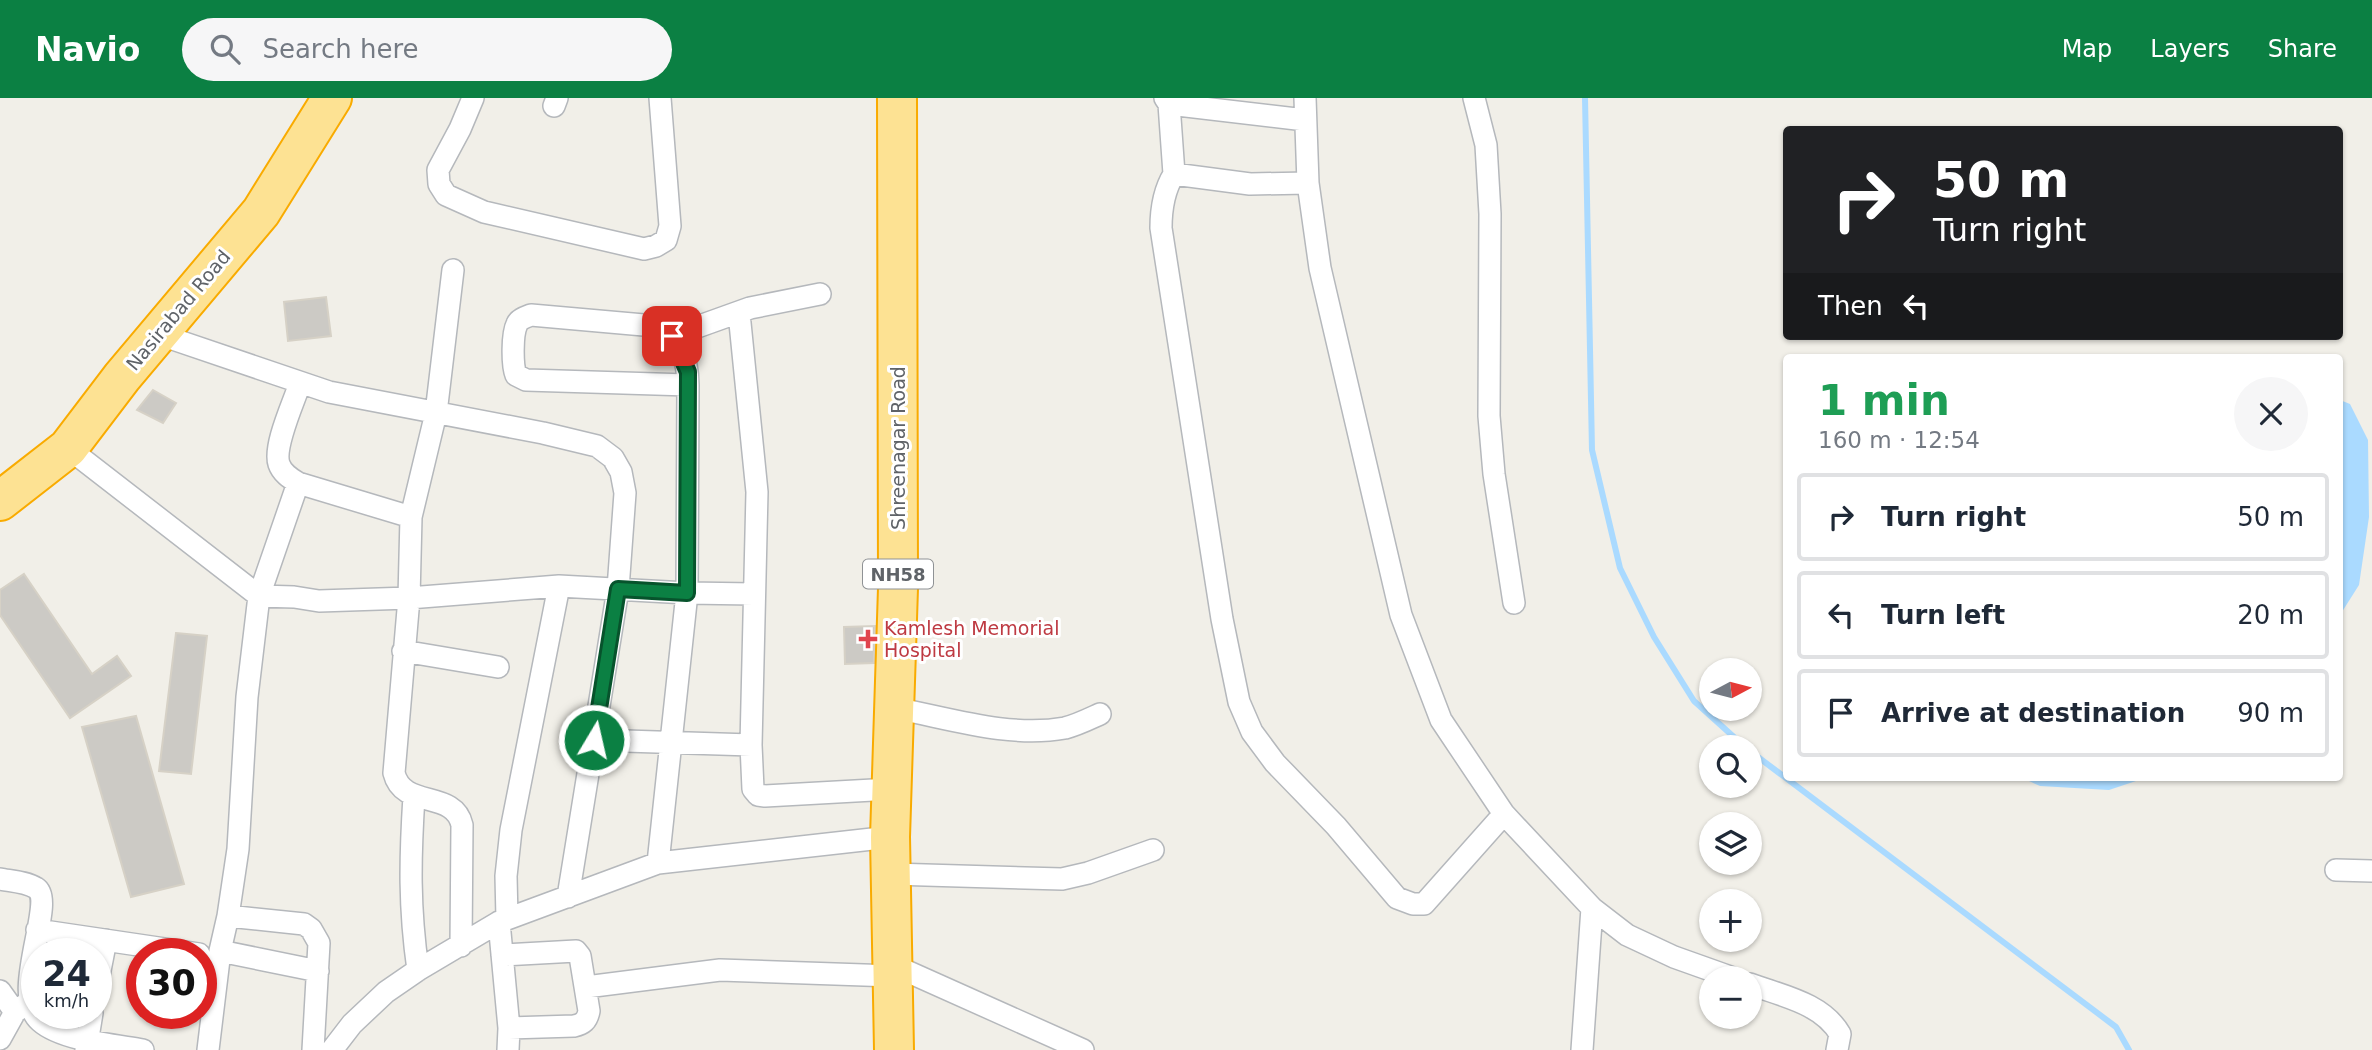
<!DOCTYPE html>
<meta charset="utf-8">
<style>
body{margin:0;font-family:"DejaVu Sans",sans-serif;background:#f6f6f7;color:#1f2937;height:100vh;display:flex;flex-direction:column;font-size:26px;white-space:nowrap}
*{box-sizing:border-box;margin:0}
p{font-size:23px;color:#747a83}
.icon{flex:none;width:38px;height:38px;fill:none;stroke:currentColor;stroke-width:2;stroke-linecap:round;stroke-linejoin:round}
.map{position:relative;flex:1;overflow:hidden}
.side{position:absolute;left:1783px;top:256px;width:560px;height:427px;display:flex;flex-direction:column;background:#fff;border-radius:7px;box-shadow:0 2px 5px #0004}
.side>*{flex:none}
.banner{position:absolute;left:1783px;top:28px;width:560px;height:214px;border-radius:7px;box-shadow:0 2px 5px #0004;background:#202124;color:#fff;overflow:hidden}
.needle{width:46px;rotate:83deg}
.controls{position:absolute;left:1699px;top:560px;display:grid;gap:14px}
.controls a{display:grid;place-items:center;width:63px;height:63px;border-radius:50%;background:#fff;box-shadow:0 2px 5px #0004;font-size:35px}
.speed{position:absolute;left:21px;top:840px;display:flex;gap:14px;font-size:35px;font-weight:700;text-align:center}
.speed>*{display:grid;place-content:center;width:91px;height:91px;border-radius:50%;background:#fff;box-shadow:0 2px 5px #0004;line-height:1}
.speed small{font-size:18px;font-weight:400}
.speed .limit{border:10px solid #d22;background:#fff;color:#111}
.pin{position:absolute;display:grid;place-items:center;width:60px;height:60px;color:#fff;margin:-30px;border-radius:14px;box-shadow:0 4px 10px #0006}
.me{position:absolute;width:77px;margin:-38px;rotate:9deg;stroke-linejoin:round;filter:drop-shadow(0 0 5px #0008)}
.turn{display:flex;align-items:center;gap:24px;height:147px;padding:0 35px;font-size:32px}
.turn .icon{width:91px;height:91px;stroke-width:2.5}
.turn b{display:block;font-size:49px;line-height:60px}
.then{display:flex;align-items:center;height:66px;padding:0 35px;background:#0003;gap:14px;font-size:26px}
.round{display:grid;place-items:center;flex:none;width:74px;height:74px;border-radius:37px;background:#f6f6f7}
.overview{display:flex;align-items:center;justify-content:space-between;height:119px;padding:0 35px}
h1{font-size:42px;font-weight:700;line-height:52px;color:#1e9e55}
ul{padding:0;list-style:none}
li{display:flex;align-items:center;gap:21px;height:88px;margin:0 14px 10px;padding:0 21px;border:4px solid #e0e1e3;border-radius:7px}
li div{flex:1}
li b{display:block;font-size:26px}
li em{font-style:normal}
header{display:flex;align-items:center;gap:42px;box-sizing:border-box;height:98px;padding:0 35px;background:#0b8043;color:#fff}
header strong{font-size:33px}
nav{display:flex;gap:38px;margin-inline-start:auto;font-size:24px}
.search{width:490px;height:63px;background:#f6f6f7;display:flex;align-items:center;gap:18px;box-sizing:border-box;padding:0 24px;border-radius:38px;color:#747a83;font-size:26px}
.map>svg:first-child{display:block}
.water{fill:#aadaff}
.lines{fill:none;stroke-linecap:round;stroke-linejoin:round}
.stream{stroke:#aadaff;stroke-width:6}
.building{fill:#cccac5;stroke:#d6d1c6;stroke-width:2}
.street-casing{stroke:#b5b8bc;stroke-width:24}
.highway-casing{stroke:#f9ab00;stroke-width:42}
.street{stroke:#fff;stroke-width:21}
.highway{stroke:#fde293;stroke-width:38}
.route-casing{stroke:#07532c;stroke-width:18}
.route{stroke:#0b8043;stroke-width:12}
.health-dot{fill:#e0444e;stroke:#fff;stroke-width:2.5}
.labels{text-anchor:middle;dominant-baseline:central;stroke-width:6;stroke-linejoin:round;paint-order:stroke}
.shield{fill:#fff;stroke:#8f9295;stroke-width:2}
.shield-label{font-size:18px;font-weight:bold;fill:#5f6368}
.street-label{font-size:19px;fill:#5f6368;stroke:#fff}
.health-label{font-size:19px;fill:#be3a42;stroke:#fff;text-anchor:start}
</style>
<header>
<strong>Navio</strong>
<div class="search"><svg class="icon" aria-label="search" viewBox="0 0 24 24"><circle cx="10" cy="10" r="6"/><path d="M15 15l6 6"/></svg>Search here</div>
<nav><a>Map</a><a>Layers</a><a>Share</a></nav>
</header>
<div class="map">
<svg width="2372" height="952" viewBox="0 0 2372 952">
<rect width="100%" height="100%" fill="#f1efe8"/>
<path class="water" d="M2340 302 2350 306 2368 342 2369 419 2359 487 2340 517Z
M2020 679H2148L2109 692 2040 688Z"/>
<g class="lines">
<path class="stream" d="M1585 0 1592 352 1620 470 1654 539 1694 603 1745 649
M1750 653 2116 929 2129 952"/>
</g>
<path class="building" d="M326 199 331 238 288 243 284 204Z
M153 292 176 305 163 325 137 312Z
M24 476 92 576 117 558 131 578 70 620 0 517V492Z
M875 528 874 565 845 566 844 529Z
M176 535 207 538 191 676 159 673Z
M136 618 184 786 131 799 82 629Z"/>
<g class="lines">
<defs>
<path id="street" d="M473 0 460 31 438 72 439 86 446 97 484 114 644 151 656 148 666 142 670 128 660 0
M1165 0 1169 6 1174 76C1164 92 1161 111 1161 130L1222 521 1239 604 1252 634 1275 665 1336 728 1397 800 1413 806H1424L1504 716
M1305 0 1308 85 1320 170 1401 517 1441 622 1504 716 1592 810 1627 837 1674 859 1733 880
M1474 0 1486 47 1490 116 1489 318 1494 376 1514 505
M1169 6 1305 22
M554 8 557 0
M1174 76 1250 86 1308 85
M453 172 436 315 411 419 409 500 394 675C403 712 454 691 462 727L461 848
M739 215 757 394 751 647 753 691 758 697 765 698 891 691
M158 236 329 294 543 335 597 348 613 360 621 374 625 395 618 491 568 799
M672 238 750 210 820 196
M300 285C294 304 273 348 279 366 282 375 290 380 298 385L411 419
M68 350 259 498 294 499 319 503 409 500 559 488 687 495 754 496
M403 553 498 569
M894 610C949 620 1008 640 1065 630 1077 627 1089 621 1100 616
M594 642 751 647
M414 698C410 761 409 809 418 872
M658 765 687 495 688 287C688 259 679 242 655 228L531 217C526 219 519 221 517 226 512 236 512 267 516 277L526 282 688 287
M2336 772 2372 773
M892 776 1062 781 1088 775 1153 752
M0 781C10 783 27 784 36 790 57 803 9 896 40 923 61 942 115 947 143 952
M228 818 238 751 247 599 259 498 298 385
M507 821 506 778 511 732 559 488
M499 824 509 930 508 952
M37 832 199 856
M220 853 318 873
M502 857 576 853 580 858 589 913C587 923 583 926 574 928L509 930
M893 867 1083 952
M1750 886C1782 898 1822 905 1840 936L1837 952
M586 889 720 872 893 878
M0 893 15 914
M96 893 106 842
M0 941 15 914 30 903
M86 952 92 915
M208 952 220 853 228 818 304 826 311 831 319 845 313 952
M332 952 352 926 386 894 418 872 499 824 658 765 890 739
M1582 952 1592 810"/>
<path id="highway" d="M0 403 68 350 122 279 261 114 332 0
M894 952 890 739 898 490 897 0"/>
</defs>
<use href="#street" class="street-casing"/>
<use href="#highway" class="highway-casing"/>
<use href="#street" class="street"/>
<use href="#highway" class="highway"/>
</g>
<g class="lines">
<defs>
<path id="route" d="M594 642 618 491 687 495 688 274 672 238"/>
</defs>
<use href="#route" class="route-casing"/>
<use href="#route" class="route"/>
</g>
<path class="health-dot" d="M864.5 530.5h7v7h7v7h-7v7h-7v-7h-7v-7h7z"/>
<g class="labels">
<rect class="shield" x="863" y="461.5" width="70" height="29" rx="5"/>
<g class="shield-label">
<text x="898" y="476">NH58</text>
</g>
<g class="street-label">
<text transform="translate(178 212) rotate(-50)">Nasirabad Road</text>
<text transform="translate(898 350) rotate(-90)">Shreenagar Road</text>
</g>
<g class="health-label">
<text x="884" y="530">Kamlesh Memorial<tspan x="884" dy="22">Hospital</tspan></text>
</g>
</g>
</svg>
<div class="controls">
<a><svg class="needle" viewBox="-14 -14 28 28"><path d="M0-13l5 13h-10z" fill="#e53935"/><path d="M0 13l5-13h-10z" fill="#747a83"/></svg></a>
<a><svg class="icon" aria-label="search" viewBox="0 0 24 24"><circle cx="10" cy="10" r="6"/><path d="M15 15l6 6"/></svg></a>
<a><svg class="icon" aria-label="layers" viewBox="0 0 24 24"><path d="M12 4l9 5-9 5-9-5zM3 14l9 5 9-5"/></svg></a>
<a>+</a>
<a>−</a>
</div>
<div class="speed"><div>24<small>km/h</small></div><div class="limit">30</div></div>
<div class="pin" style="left:672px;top:238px;background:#d93025"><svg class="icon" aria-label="arrive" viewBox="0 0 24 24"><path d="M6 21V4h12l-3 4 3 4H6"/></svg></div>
<svg class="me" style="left:594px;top:642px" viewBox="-20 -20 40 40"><circle r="17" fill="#0b8043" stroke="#fff" stroke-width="3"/><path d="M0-11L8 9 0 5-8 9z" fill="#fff"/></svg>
<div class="banner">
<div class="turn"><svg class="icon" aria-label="right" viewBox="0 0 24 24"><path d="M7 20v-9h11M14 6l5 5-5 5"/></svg><div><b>50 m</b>Turn right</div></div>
<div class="then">Then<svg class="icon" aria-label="left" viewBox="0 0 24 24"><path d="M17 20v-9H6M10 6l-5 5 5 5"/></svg></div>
</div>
<section class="side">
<div class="overview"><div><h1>1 min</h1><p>160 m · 12:54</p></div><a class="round"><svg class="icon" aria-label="close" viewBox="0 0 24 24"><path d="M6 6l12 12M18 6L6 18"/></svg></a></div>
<ul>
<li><svg class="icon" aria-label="right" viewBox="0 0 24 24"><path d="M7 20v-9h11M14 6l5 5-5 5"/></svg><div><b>Turn right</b></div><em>50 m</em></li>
<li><svg class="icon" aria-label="left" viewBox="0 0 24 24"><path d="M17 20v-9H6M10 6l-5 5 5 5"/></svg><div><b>Turn left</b></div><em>20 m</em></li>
<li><svg class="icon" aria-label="arrive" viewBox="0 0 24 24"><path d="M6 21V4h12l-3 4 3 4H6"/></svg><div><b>Arrive at destination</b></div><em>90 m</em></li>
</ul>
</section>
</div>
